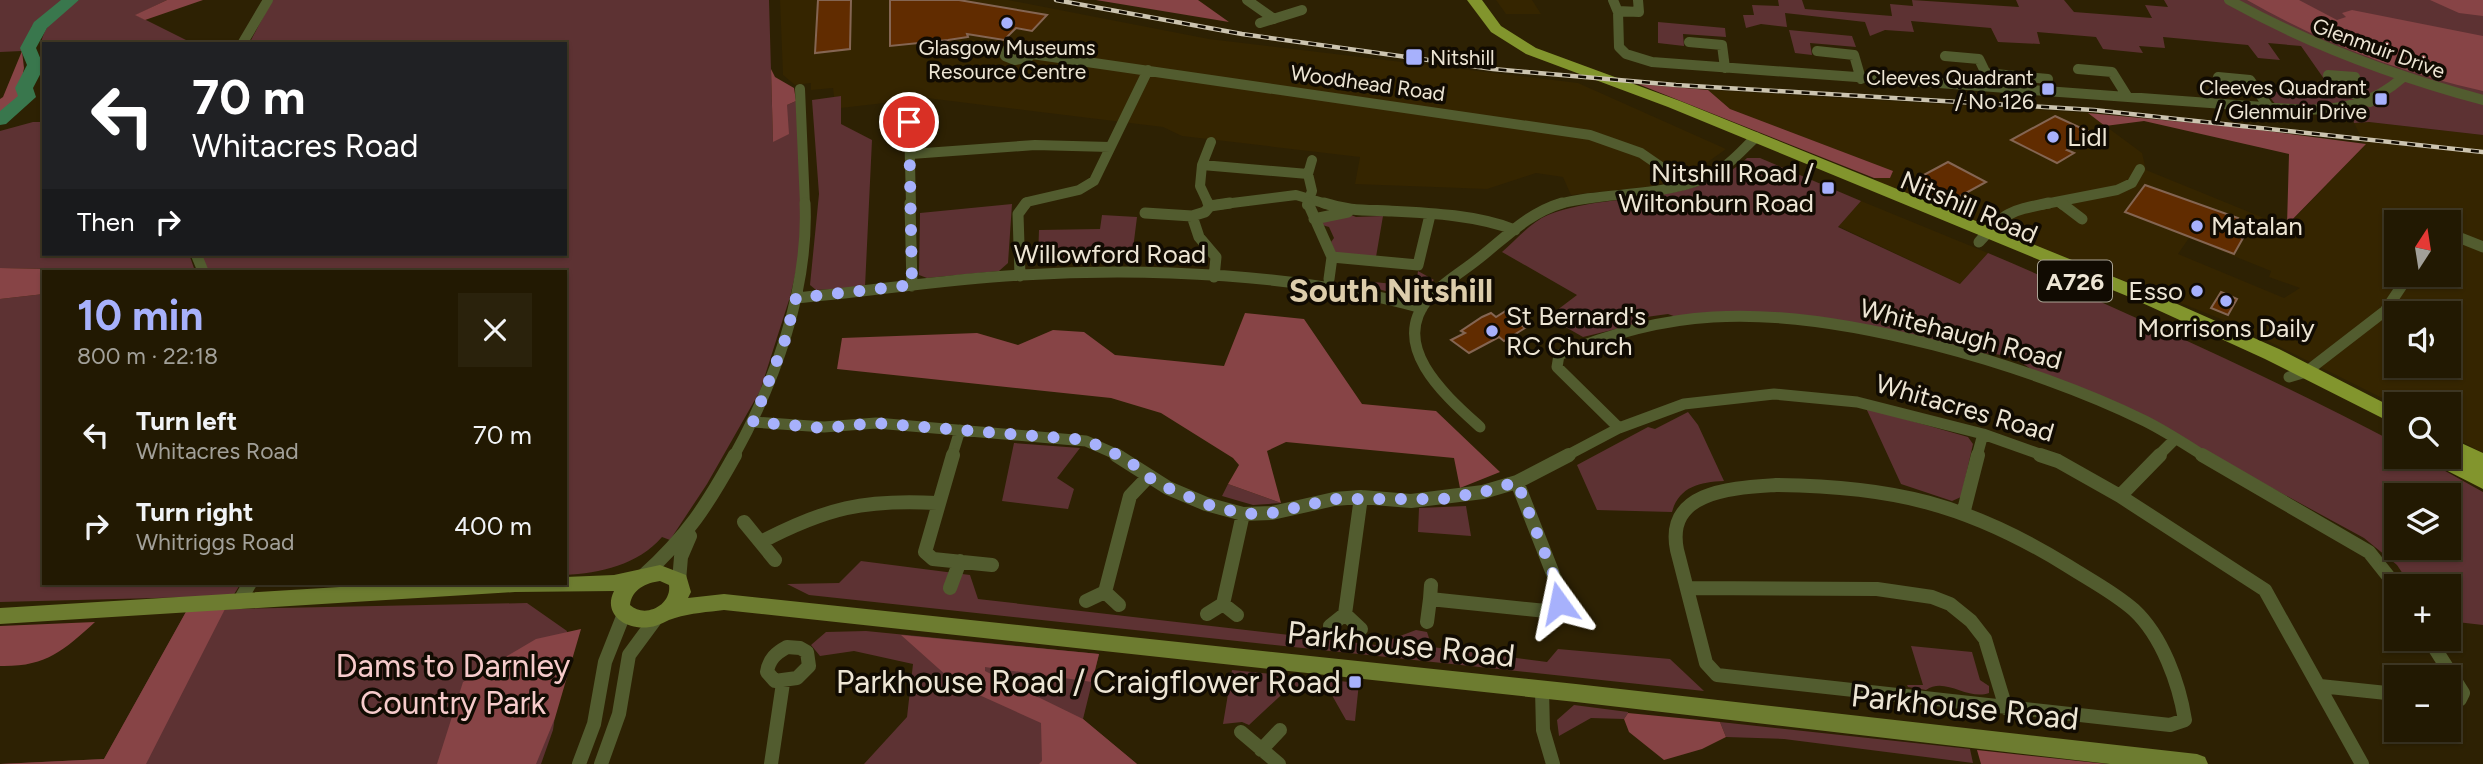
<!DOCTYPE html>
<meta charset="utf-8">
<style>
body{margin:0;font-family:Figtree,sans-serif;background:#2a220c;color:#f1f3f6;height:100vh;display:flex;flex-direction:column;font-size:26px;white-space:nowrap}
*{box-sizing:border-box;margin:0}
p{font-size:23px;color:#a2a099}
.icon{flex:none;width:38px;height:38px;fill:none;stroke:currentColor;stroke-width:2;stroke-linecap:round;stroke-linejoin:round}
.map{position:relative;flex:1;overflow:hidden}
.drawer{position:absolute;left:42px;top:270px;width:525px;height:315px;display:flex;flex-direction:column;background:#221902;border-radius:0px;box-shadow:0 2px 5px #0004,0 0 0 2px #3f3824}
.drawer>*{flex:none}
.guide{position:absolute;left:42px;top:42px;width:525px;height:214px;border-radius:0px;box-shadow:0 2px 5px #0004,0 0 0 2px #3f3824;background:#202124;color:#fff;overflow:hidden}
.needle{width:46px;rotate:12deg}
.fabs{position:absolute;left:2384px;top:210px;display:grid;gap:14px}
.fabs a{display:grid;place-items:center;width:77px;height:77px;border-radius:0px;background:#221902;box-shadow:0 2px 5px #0004,0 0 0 2px #3f3824;font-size:35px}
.pin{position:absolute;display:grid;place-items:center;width:60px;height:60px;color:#fff;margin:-30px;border:4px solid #fff;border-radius:50%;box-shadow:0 2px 7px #0007}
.me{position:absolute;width:77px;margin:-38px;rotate:348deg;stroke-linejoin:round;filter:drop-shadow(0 0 5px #0008)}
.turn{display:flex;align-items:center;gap:24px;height:147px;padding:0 35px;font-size:32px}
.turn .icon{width:91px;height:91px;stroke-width:2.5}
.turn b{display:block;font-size:49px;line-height:60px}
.then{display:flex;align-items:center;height:66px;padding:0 35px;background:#0003;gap:14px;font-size:26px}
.round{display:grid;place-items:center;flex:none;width:74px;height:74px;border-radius:0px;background:#2a220c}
.head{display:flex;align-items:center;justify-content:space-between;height:119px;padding:0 35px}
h1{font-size:42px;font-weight:700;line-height:52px;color:#a7b1fc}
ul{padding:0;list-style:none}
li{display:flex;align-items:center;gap:21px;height:91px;padding:0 35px}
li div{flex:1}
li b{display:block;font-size:26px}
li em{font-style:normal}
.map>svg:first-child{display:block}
.built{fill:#352500;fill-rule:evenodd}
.green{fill:#5d3233;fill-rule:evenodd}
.forest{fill:#874446}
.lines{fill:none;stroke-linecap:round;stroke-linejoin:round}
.river{fill:#39774d;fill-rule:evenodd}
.building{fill:#612c00;stroke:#846552;stroke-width:2}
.street-far2{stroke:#525c2f;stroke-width:10}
.street-far1{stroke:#525c2f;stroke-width:11}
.street{stroke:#525c2f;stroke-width:14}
.secondary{fill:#6d7c30;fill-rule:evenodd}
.primary{fill:#82952d;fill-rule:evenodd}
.rail-casing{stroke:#ccc4b0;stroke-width:4.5}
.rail{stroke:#110b02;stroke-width:2.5;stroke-dasharray:8;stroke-linecap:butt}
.route{stroke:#a7b1fc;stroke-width:12;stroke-dasharray:0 21.6}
.poi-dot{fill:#a7b1fc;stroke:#110b02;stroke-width:2.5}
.labels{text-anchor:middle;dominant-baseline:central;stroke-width:7;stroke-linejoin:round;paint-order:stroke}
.far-poi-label{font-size:21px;fill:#ede5d4;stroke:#110b02;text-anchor:end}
.far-street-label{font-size:21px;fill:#ede5d4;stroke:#110b02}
.shield{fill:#110b02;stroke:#aba495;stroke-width:2}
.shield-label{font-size:24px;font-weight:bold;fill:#ede5d4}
.poi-label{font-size:26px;fill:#ede5d4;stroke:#110b02;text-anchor:start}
.street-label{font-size:26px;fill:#ede5d4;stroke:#110b02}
.near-street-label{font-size:32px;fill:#ede5d4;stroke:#110b02}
.near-park-label{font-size:32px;fill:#f6cbcb;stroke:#110b02}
.near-poi-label{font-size:32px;fill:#ede5d4;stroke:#110b02;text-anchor:end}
.district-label{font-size:33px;font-weight:bold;fill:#ddcdab;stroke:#110b02}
</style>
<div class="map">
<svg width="2483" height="764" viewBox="0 0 2483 764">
<rect width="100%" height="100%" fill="#2d2103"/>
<path class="built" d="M780 0H1008L1209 39 1578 83 1726 149 1691 174 1654 186 1571 195 1563 177 1536 173 1487 189 1355 184 1360 157 1182 136 1163 127 927 98 841 108V96L834 97 833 88 811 90V83L795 85 783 75Z
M1496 0H1532L1541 14H1506Z
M1708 90 2088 113 2142 153 2146 170 2286 227 2365 145 2354 123 2369 122 2483 135V453L2448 434V404L2396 405 2236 325 1884 185 1874 178H1890L1892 171 1730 109ZM2396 222H2448V275H2396ZM2189 238 2271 271 2269 277 2300 288 2284 298 2178 254ZM2396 313H2448V366H2396Z
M1861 201 1988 253 1960 284 1838 226Z"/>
<path class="green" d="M0 0H67L32 26 22 51 0 52Z
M79 0H167L136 15 190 42 44 44V78C34 35 45 23 79 0Z
M272 0H769L773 142 787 105 796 101 801 173V224L798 263 790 297 760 391 707 484 670 540 662 537C638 565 600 573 565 575V271H304L302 269 208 271 200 254H565V44H249Z
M1778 0H1802L1805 9 1892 16 1890 4 1913 6 1912 0 2019 7 2016 0H2064L2074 12 2152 18 2145 5 2168 7 2164 0H2483V135L2369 122 2354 123 2352 115 2331 105H2276L2265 91 2336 96 2301 46 2268 43 2280 60 2258 58 2248 45 2163 37 2165 48 2139 46 2143 53 2103 49 2096 37 2037 32 2040 44 1998 42 1991 28 1911 21 1914 32 1885 30 1870 36 1865 22 1785 13 1787 27 1761 24 1746 28 1743 15H1754L1752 5 1779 6Z
M1658 22 1725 28 1726 37 1683 34 1684 46 1658 43Z
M1789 30 1852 36 1856 47 1810 43 1812 55 1795 53Z
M841 96V124L872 140 865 287 816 290 810 285 819 194 812 100Z
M33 122H44V254H189L195 271 0 268V131Z
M1747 158H1760L1861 201 1838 227 1960 284 1988 253C2126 312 2263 373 2396 443V457H2420L2483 492V625L2448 621V586H2411L2397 565 2364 538 2127 409 2033 371C2018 357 1993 350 1974 355L1846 324 1679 318 1668 314 1639 318 1633 325 1583 337 1548 317 1577 295 1502 252C1515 241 1531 222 1548 215 1612 190 1694 208 1747 158ZM2396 495H2448V548H2396Z
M1012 204 1008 263 999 271 927 278 919 275 920 213Z
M1102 215 1137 217 1132 257 1038 259 1039 230 1100 229Z
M1351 215 1356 217 1383 216 1376 257 1336 254 1331 242 1334 238 1329 227 1322 225 1320 220Z
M1418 271 1434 280C1411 302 1399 294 1371 287L1373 282 1416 286Z
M44 294V583H241L233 596 0 602V299Z
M1866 408 1968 437 1973 444 1961 497 1952 501 1901 484Z
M1688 412 1698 425 1724 481C1699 482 1679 487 1672 512L1597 510 1577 465 1648 427 1655 429Z
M1014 443 1080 448 1057 478 1074 489 1068 509 1002 501Z
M1228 484 1281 503 1253 505 1222 496Z
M1466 506 1471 536 1418 532 1419 508Z
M861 561 970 575 978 599 1376 645 1416 630 1427 632 1432 647 1547 662 1558 649 1670 659 1704 691 809 595 787 584 839 583Z
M527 603 567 631 553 730 541 764H0L104 759 187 610Z
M866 631 1099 654 1083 719 1137 764H864L907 717 913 664 854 651 820 656 811 645 826 632Z
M1911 646 1972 652 1980 680 1989 686V693C1968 701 1945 676 1926 690L1908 687 1907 685H1923Z
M1232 670 1359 683 1355 721 1346 720 1329 690 1313 686 1303 691 1293 684 1249 725 1242 722 1223 724Z
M1574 705 1628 712V713L1624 719 1591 718 1559 736 1557 720Z
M1720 722 1970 749 1973 763 1784 739 1726 737Z"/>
<path class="forest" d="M167 0H203L145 20 135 15Z
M1096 0H1198L1229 22Z
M2247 0H2299L2337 20 2346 17 2342 13 2352 10 2483 36V91C2401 73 2320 42 2247 0Z
M2430 0H2483V16L2459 13Z
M22 51 24 68 18 98 0 114V99L3 97Z
M771 69 775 77 794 88 796 101 787 105 789 134 773 142Z
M1638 84 1708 90 1730 109 1893 171 1890 178H1874Z
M2088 113 2236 127 2366 144 2287 225 2289 154 2144 121 2105 126Z
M0 268 106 270 44 271V294L0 299Z
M1245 313 1304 319 1362 404 1436 411 1500 472 1460 488 1454 458 1286 442 1267 451 1281 503 1228 484 1239 465 1233 458 1161 413 1111 398 837 369 842 338 977 333 1018 345 1053 330 1084 332 1115 355 1224 366Z
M225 609 146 764H0L104 759 187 610Z
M95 622C63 651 46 667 0 666V626Z
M581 629 555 718 536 764H437L463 682 536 639Z
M901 635 1099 654 1092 682 985 667V671L1083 719 1137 764H1039L1042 761 1041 723 957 685Z
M1628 713 1720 722 1726 737 1702 749 1664 760 1629 732 1624 719Z
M1977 750 2107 764H1981Z"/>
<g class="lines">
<path class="river" d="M61 0H79L47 28 36 48 44 67 33 88 36 97 6 124 0 125V111L18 96 15 88 27 65 20 48 34 22Z"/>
</g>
<path class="building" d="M818 0H851L850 49 815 53Z
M890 0H959L1047 15 1032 31 1016 28 1004 40 967 34 968 37 948 40 890 46Z
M2055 116 2094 134 2067 150 2074 153 2057 163 2011 140Z
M1948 162 1986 182 1944 205 1905 185Z
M2145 185 2238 218 2229 233 2243 238 2234 254 2125 212Z
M2221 292 2237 299 2228 315 2211 308Z
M1512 307 1526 317 1517 322 1525 328 1504 341 1499 337 1469 353 1451 340 1465 333 1461 331 1482 317 1491 313 1496 317Z"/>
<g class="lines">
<path class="street-far2" d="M1247 0 1274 19
M1613 0 1618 12 1619 47 1626 54 1652 62 2306 110C2343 109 2373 104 2402 78
M2229 0C2310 45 2394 76 2483 100
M1618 11 1639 12 1638 0
M1260 23 1302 10
M1689 42 1722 45 1725 68
M242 44 268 0
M1025 47 1032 52 1029 57 1015 60 1005 56 1007 50Z
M1817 51 1854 55 1861 79
M1032 54 1590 135 1641 153 1686 184
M1945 56 1979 59 1992 86
M2078 69 2112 72 2127 96
M1985 73 2026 77 2033 89
M2026 77 2048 79
M2218 77 2250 80 2270 109
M2355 77 2328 75 2341 88 2370 102
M800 89 805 205
M909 122 911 205
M911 154 1035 145 1110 147
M1202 165 1211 142
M1308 174 1312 160
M2059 202 2063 205
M1025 205 1027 202 1079 190 1094 181 1148 70
M1209 205 1200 186 1202 165 1308 174 1312 191 1307 205
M1216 205 1296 195 1330 205
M1556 205C1607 190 1668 199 1715 173 1731 164 1743 149 1756 137
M2040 205 2117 190 2132 183 2140 169"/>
<path class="street-far1" d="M910 203 912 286
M1208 203 1210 206
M1308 203 1332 257 1329 279
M1324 203C1348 211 1365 210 1389 211 1430 213 1477 215 1515 230
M2061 203 2082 219
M1210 206 1230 203
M1210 206 1205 212 1192 216 1199 237 1216 257 1214 277
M1145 213 1192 216
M1314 219 1348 212
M2448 233 2483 247
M1979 242C2006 211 2010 211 2049 203
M196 254 203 271
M1332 257 1418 265 1430 215
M1020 276 1018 214 1026 203
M796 298C872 291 947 279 1022 275 1147 267 1302 274 1422 308
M2289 377 2306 372 2385 311 2409 275
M753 422 824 427 876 423 1086 441 1120 456
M1480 427C1447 397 1388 347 1428 299 1442 283 1462 272 1478 259 1505 238 1528 213 1562 203
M1619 428 1557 367 1559 355C1609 334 1660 320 1713 317 1840 309 2031 365 2145 421 2165 431 2185 444 2204 456
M734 456C775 382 809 289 805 203
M952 456 960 430
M1566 456 1619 428 1684 404 1774 394 1857 402 1983 434 2045 456
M1977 456 1983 434
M2158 456 2175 439"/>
<path class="street" d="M953 455 925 552 933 559 992 565
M1116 455 1168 488 1206 504 1243 514 1272 513 1334 499 1361 497 1411 501 1483 492 1517 482 1569 455
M2040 455 2058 461 2120 496 2265 590 2362 764
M2202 455 2369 552 2396 586
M1776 485C1892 486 1968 504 2068 566 2090 580 2115 593 2134 610 2162 636 2179 683 2185 720L2170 725 1717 675 1706 663 1677 550C1665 490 1734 488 1776 485Z
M2120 496 2160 455
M1964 510 1978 455
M744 522 775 560
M761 542C826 508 864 499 937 503
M643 576C688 535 706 507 735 455
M679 581 681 557 690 536
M1431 585 1430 599 1546 611 1559 603 1557 584 1517 482
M950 588 960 561
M1688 588 1877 589 1932 597 1950 604 1971 621 1985 639 2006 708
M1105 592 1119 605
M1086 601 1105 592 1130 496 1148 477
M239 602 250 583
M1223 604 1237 615
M1207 614 1223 604 1243 514
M1345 614 1361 629
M1427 622 1430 599
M1330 626 1345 614 1361 497
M2429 639 2463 693 2460 699 2448 698
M787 647 800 648 807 652 809 666 797 678 775 681 767 672C769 659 776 653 787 647Z
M2320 686 2396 694
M1542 690 1543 730 1553 764
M1241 732 1279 764
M1261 750 1280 730
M579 764 594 724 605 662 624 614
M601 764 619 714 629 655 657 617
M771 764 783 683"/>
<path class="secondary" d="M660 565 686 575 691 592 688 598 724 594 1576 684 2197 754 2205 757 2208 764H2110L1576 702 724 610C708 612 691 613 675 618 667 620 659 626 650 627 627 631 602 615 614 591L515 592 0 624V608L405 583H565V577L614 575ZM660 581 669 585C672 605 645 619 630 605 632 589 646 583 660 581Z"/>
<path class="primary" d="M1467 0H1482L1501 26 1536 48 1680 101 2141 288 2279 349 2396 409V425L2265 359 2127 296 1668 107 1526 54 1491 32Z
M2448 437 2483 453V489L2432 463 2429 457H2448Z"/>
<defs>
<path id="rail" d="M1056 0 1242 34 1493 69 1676 85 2094 110 2483 152"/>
</defs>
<use href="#rail" class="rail-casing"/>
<use href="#rail" class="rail"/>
</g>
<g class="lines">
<path class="route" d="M909 122 912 285 796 298 785 340 753 422 824 428 876 423 1086 440 1128 460 1148 477 1168 488 1206 504 1243 514 1272 513 1334 499H1443L1483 492 1517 482 1557 584 1559 603"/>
</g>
<g class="poi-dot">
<circle cx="1007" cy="23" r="7"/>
<rect x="1405" y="48" width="18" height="18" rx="3.5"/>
<rect x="2041" y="82" width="14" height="14" rx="3.5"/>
<rect x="2374" y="92" width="14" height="14" rx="3.5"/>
<circle cx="2053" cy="137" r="7"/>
<rect x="1821" y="181" width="14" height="14" rx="3.5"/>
<circle cx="2197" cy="226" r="7"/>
<circle cx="2197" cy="291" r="7"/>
<circle cx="2226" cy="301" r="7"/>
<circle cx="1492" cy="331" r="7"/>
<rect x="1348" y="675" width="14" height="14" rx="3.5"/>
</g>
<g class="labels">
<g class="far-poi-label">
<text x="1007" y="47" text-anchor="middle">Glasgow Museums<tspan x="1007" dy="24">Resource Centre</tspan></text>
<text x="1430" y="57" text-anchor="start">Nitshill</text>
<text x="2034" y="77">Cleeves Quadrant<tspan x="2034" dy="24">/ No 126</tspan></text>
<text x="2367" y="87">Cleeves Quadrant<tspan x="2367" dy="24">/ Glenmuir Drive</tspan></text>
</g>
<g class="far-street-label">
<text transform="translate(2379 48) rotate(20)">Glenmuir Drive</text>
<text transform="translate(1368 83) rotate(8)">Woodhead Road</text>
</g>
<rect class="shield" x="2038" y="260.5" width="74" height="41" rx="5"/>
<g class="shield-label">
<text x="2075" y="281">A726</text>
</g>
<g class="poi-label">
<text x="2067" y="137">Lidl</text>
<text x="1814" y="173" text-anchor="end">Nitshill Road /<tspan x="1814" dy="30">Wiltonburn Road</tspan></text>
<text x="2211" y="226">Matalan</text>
<text x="2183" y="291" text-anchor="end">Esso</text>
<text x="1506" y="316">St Bernard's<tspan x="1506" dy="30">RC Church</tspan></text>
<text x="2226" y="328" text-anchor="middle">Morrisons Daily</text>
</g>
<g class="street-label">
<text transform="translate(1969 207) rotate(23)">Nitshill Road</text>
<text x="1110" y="254">Willowford Road</text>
<text transform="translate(1961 334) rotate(15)">Whitehaugh Road</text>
<text transform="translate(1965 408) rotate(16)">Whitacres Road</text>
</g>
<g class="near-street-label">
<text transform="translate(1401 644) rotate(6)">Parkhouse Road</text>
<text transform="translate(1965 707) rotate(6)">Parkhouse Road</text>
</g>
<g class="near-park-label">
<text x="453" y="666">Dams to Darnley<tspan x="453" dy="37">Country Park</tspan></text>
</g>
<g class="near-poi-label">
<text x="1341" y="682">Parkhouse Road / Craigflower Road</text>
</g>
<g class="district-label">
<text x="1391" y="290">South Nitshill</text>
</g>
</g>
</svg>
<div class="fabs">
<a><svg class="needle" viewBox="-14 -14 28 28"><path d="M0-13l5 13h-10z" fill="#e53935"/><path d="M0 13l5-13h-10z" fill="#a2a099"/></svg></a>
<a><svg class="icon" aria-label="sound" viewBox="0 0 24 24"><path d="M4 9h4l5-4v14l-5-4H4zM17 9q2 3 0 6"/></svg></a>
<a><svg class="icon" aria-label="search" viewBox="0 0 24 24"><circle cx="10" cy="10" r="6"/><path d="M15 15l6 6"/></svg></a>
<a><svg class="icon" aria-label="layers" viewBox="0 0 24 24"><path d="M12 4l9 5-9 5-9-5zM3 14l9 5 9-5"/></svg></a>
<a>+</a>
<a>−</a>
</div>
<div class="pin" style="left:909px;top:122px;background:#d93025"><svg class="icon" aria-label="arrive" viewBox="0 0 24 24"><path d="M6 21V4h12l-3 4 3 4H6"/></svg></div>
<svg class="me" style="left:1559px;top:603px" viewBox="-20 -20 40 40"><path d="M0-17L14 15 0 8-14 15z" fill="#a7b1fc" stroke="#fff" stroke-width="4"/></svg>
<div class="guide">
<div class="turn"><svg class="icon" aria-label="left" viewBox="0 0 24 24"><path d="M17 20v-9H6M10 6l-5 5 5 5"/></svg><div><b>70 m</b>Whitacres Road</div></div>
<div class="then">Then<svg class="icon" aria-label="right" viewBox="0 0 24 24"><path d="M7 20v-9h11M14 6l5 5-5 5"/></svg></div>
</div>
<section class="drawer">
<div class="head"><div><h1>10 min</h1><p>800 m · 22:18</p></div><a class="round"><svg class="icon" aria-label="close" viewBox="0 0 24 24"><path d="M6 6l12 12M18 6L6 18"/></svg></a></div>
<ul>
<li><svg class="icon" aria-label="left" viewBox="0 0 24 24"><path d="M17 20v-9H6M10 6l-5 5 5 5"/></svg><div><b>Turn left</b><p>Whitacres Road</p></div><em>70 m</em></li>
<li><svg class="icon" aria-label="right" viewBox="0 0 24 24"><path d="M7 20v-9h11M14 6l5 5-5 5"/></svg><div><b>Turn right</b><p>Whitriggs Road</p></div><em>400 m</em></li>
</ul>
</section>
</div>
